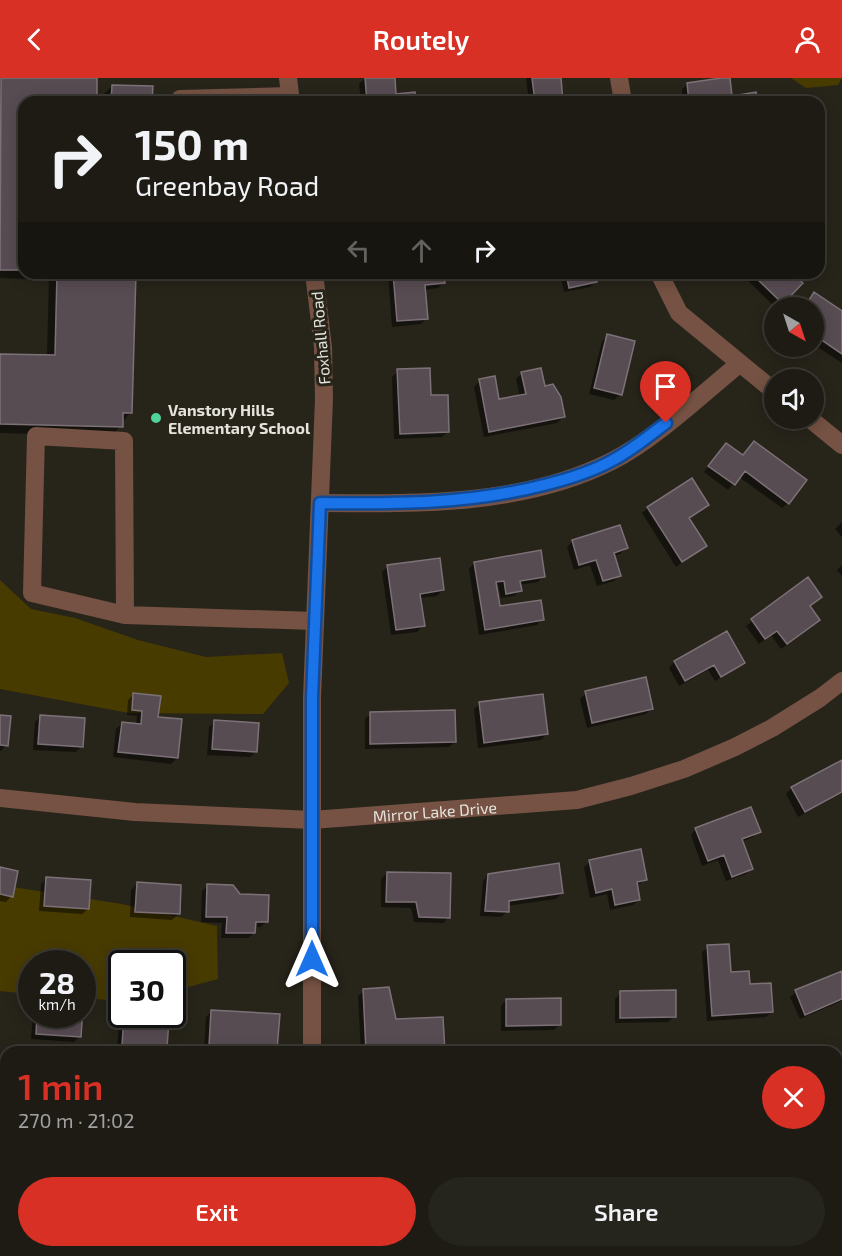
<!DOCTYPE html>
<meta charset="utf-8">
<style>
body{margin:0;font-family:"Exo 2",sans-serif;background:#25241d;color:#f1f3f6;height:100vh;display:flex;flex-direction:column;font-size:22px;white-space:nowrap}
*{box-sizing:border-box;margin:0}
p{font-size:20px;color:#a0a1a0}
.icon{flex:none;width:33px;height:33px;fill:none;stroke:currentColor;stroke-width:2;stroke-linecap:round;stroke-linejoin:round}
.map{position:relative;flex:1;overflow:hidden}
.drawer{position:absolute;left:0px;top:968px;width:843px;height:212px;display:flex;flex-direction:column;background:#1d1b14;border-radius:18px 18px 0 0;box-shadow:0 3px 15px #0003,0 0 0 2px #3b3934}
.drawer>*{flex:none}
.guide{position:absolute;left:18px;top:18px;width:807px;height:183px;border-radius:18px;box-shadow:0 3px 15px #0003,0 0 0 2px #3b3934;background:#1d1b14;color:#f1f3f6;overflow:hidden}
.needle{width:39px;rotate:141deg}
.fabs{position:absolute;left:764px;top:219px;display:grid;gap:12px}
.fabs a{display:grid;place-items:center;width:60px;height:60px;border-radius:50%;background:#1d1b14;box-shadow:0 3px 15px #0003,0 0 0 2px #3b3934;font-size:30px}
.speed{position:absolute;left:18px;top:872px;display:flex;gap:12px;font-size:30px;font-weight:700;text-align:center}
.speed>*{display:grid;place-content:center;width:78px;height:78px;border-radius:50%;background:#1d1b14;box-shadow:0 3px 15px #0003,0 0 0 2px #3b3934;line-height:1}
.speed small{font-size:15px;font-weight:400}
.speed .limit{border:3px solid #111;border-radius:9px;background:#fff;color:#111}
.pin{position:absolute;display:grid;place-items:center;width:51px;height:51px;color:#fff;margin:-62px -26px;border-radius:50% 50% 50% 0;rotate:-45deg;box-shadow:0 0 6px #0007}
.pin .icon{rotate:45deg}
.me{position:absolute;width:66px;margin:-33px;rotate:0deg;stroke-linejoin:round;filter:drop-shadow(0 0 4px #0008)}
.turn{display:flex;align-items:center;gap:21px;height:126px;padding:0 18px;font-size:27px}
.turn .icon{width:78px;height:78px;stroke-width:2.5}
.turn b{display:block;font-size:42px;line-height:51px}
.lanes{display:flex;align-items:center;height:57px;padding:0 18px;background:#0003;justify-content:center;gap:30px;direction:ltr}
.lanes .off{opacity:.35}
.round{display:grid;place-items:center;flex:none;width:63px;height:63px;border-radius:32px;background:#25241d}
.overview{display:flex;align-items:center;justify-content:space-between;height:102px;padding:0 18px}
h1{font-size:36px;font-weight:600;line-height:45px;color:#d93025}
.cta{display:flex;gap:12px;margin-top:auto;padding:12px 18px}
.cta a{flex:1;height:69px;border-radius:36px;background:#d93025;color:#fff;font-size:24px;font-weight:600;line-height:69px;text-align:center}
.cta a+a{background:#25241d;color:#f1f3f6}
header{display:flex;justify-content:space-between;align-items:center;height:78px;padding:0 18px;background:#d93025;color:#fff;font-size:27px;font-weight:600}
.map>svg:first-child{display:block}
.green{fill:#483b00}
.shadow{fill:#0007}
.building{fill:#584c53;stroke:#7d7178;stroke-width:1.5}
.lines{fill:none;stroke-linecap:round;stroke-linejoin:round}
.minor{stroke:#755243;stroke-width:18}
.route-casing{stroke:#114b97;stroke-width:15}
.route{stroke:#1a73e8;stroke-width:10}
.poi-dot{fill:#4fd399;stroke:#27241a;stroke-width:2}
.labels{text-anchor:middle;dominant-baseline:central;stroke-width:6;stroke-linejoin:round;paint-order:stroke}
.street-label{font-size:16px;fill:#e4e3dc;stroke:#27241a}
.poi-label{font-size:16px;font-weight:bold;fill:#e4e3dc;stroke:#27241a;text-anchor:start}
</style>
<header><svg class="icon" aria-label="back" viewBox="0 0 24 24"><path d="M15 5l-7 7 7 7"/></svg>Routely<svg class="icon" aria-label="person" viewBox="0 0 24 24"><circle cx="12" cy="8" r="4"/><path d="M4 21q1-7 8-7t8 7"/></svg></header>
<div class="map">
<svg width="842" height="1178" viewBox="0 0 842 1178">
<rect width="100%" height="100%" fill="#27241a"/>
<path class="green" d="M791 0H842L838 7 806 10Z
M0 502 31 531 75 540 138 562 206 579 282 575 289 605 263 636 129 635 0 611Z
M0 807 122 826 217 848 218 901 173 913 172 885H122L121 923 83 920 82 885H32L31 916 0 913Z"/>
<path class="shadow" d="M0 0H96L95 24H24V195H31L26 201 0 200Z
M365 0H393L395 18 415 24H361L359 6Z
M526 0H559L562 24H529Z
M687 6 731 19 756 24H683L682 12Z
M112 8 151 24H103V17Z
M49 195H135L130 335 112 358 0 355V277L47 278Z
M388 195H443L444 204 438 210 424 212 427 240 421 246 392 249Z
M560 195H594L596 203 590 209 564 214Z
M740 195H790L801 205 776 230Z
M814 216 842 235V285L813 266V230H803Z
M608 258 620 316 614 322 589 316 602 263Z
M398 293 430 319 448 353 442 359 394 361 392 299Z
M522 295 544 310 563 339 557 345 484 359 474 309 480 303 498 323 520 319 516 301Z
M754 365 788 425 782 430 739 399 728 412 704 394 726 367 742 379Z
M707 427 688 442 705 468 676 489 642 435 648 430Z
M842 444V459L835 451Z
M572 464 626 470 620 476 614 478 619 497 614 503 597 508 590 487 574 492 567 469Z
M474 485 543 498 538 504 519 507 520 512 514 518 501 520 498 506 495 507 499 530 542 541 537 547 479 557 469 491Z
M842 487V498L837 492Z
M388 488 443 512 437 518 419 520 423 548 417 554 391 557 382 494Z
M807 501 820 519 809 529 812 548 781 571 771 557 759 566 746 548Z
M727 555 743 585 737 590 715 603 708 592 679 608 669 590 674 584Z
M586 615 652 630 646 636 587 650 580 621Z
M134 616 157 640 177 680 171 686 113 679 116 651 122 645 136 647 137 638 127 637 128 622Z
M479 626 547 656 541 662 478 670 474 631Z
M370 636 455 664 449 669 365 671V641Z
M0 638 6 667 1 673H0Z
M41 638 82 668 76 674 33 672 35 644Z
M215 644 256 674 250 679 207 677 209 649Z
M842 683V715L798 739 786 716 792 710Z
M696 751 759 753 753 759 742 764 751 790 746 796 726 803 718 782 702 788 691 757Z
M590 784 645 802 636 808 639 822 633 827 610 832 607 816 590 820 584 789Z
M0 791 11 818 6 824 0 823Z
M387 795 449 839 443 845 414 844 411 830 381 829V801Z
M488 797 562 815 556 821 507 828V834L501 839 480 838 483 803Z
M47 801 88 831 82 836 39 833 41 806Z
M137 806 178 836 172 842 130 839 131 812Z
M208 808 267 843 261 849H254V855L248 860H221L222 845 201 844 202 813Z
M708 869 730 896 749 908 772 933 766 939 707 943 702 874Z
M842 894V923L800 941 790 919 796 914Z
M364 913 394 943 443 974H361L358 918Z
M621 915 674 938 668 944 615 945V921Z
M506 922 560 946 554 952 501 953V928Z
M212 933 276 972 274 974H204L206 939Z
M33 936H81L80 958 74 964 31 961Z
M124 939 165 969 161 974 117 972 119 945Z
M6 1087V1126L0 1125 2 1091Z
M684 1173H732L731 1178H683Z"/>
<path class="building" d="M1 0H97V24H24V192H0Z
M365 0H395L396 16 415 14 416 24H367Z
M532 0H561L563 24H535Z
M721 0H730L732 18 756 14 758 24H689L687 5Z
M112 7 153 8 152 24H111Z
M57 195H136L132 335H123V349L0 346V276L55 277Z
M393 195H444L445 205 425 207 428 241 397 243Z
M566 195H595L597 204 569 210Z
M751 195H792L803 205 783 226Z
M814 214 842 233V276L813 256V230H804Z
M607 256 635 263 622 317 594 310Z
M430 290 431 317H448L449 354 400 356 397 291Z
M541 290 545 308 553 306 561 319 565 339 489 354 479 301 495 298 499 321 526 316 521 294Z
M754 363 807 402 789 426 745 393 735 407 708 388 726 365 743 377Z
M692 400 709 427 689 440 707 468 682 484 647 429Z
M620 447 628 470 614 475 621 498 603 503 596 482 579 487 572 462Z
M541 472 545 499 520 503 522 513 506 516 504 503 496 504 500 528 541 522 544 542 485 552 474 484Z
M440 480 444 512 420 516 425 548 396 552 387 487Z
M808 499 822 519 810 528 820 542 787 566 777 553 765 561 751 541Z
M727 553 745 585 721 599 714 587 685 603 674 583Z
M646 599 653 631 592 645 585 613Z
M133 615 161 618 158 639 182 641 178 680 118 674 122 644 141 646 142 633 132 632Z
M543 616 548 656 484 665 479 624Z
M455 632 456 664 370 666V634Z
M0 637 11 638 8 668 0 667Z
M40 637 85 640 83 669 38 666Z
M214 642 259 645 257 674 212 671Z
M842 682V714L805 734 791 709Z
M751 729 761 754 742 761 753 791 732 799 724 777 708 783 695 750Z
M641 771 647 802 637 804 640 822 615 827 612 811 596 815 589 782Z
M559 785 563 815 509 823V834L485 833 488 796Z
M0 789 18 793 13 819 0 816Z
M387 794 451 795 450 840 419 839 416 824H386Z
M46 799 91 802 89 831 44 828Z
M137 804 181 807 180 836 135 834Z
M207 806 233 807 240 816 269 817 268 844H256L255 855H226L227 839H206Z
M729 866 731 894 749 893 750 906 771 905 773 934 712 938 707 867Z
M842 893V921L805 937 795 912Z
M389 909 396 941 443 939 445 974H366L363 911Z
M676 912V939L620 940V913Z
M561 920V947L506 948V921Z
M83 930 81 959 36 956 37 936H82Z
M211 932 280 936 277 972 209 968Z
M124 938 169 941 167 970 122 967Z
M688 1173H734L733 1178H687Z"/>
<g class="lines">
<g class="minor">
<path d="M288 0 291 24"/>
<path d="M619 0 623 24"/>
<path d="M181 24 180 21 290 18"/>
<path d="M659 195 679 235 774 313"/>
<path d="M809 340 842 367"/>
<path d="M320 425C417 426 523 428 612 383 655 361 701 317 739 286"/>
<path d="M125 537 124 363 36 358 32 515 125 537 315 543"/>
<path id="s1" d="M0 720 135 734 312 742 577 722 631 708 684 691 735 669 772 650 820 620 842 603"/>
<path d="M312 974V620L324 321 323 269 314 195"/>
<path d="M837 993 842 991"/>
<path d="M0 1004H6"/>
<path d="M309 1178 310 1173"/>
<path d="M780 1178 781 1173"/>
</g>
</g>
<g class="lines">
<defs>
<path id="route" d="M312 881V620L320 425C396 426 470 426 544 407 568 401 592 394 613 382 632 372 649 358 666 345"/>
</defs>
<use href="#route" class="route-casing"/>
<use href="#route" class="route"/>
</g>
<circle class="poi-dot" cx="156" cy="340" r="6"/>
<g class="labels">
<g class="street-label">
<text transform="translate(320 260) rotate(-95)">Foxhall Road</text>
<text stroke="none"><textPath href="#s1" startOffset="436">Mirror Lake Drive</textPath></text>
</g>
<g class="poi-label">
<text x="168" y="331">Vanstory Hills<tspan x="168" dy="18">Elementary School</tspan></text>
</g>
</g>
</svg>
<div class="fabs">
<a><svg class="needle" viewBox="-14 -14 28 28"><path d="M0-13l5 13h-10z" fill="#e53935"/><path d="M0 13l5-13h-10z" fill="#a0a1a0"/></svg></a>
<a><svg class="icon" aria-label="sound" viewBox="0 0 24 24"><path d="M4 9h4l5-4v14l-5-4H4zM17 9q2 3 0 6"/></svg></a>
</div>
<div class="speed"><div>28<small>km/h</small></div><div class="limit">30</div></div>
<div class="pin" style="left:666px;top:345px;background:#d93025"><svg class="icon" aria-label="arrive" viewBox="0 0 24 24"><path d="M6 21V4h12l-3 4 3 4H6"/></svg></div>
<svg class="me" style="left:312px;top:881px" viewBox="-20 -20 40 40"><path d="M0-17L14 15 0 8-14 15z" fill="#1a73e8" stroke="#fff" stroke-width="4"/></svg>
<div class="guide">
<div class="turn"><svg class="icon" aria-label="right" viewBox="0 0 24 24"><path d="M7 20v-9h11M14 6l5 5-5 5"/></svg><div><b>150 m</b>Greenbay Road</div></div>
<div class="lanes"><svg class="icon off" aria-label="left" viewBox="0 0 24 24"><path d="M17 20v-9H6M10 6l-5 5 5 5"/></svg><svg class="icon off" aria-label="ahead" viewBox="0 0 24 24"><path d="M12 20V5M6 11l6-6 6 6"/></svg><svg class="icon" aria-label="right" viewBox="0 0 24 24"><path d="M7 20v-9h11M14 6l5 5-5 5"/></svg></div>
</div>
<section class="drawer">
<div class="overview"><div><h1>1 min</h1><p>270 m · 21:02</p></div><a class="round" style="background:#d93025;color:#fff"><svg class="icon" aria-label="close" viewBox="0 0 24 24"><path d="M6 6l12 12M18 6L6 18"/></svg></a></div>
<div class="cta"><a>Exit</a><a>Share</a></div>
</section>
</div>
